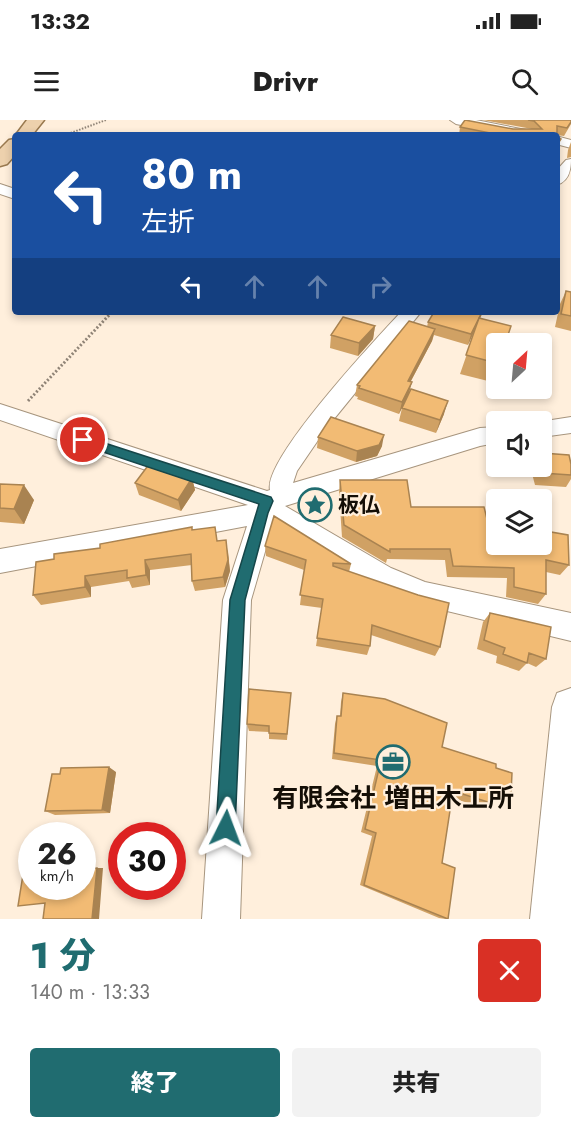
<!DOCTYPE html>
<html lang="ja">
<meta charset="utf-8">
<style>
body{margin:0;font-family:Jost,"Noto Sans JP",sans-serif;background:#f2f2f2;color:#222;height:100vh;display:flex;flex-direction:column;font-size:22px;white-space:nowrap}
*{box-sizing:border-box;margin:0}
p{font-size:20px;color:#767676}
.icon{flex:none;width:33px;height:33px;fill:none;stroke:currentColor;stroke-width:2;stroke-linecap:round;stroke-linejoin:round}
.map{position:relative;height:799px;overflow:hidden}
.drawer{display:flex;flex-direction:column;background:#fff;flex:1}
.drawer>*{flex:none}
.banner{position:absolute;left:12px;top:12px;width:548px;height:183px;border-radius:6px;box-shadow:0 3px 9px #0003;background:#1a4fa0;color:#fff;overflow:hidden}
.needle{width:39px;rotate:26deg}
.buttons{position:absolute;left:486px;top:213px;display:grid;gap:12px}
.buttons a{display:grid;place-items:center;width:66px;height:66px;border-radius:6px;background:#fff;box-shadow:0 3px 9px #0003;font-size:30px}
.speed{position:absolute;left:18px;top:702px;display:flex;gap:12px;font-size:30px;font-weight:700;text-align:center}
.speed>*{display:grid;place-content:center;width:78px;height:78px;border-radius:50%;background:#fff;box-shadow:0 3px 9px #0003;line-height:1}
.speed small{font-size:15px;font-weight:400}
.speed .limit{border:9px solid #d22;background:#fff;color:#111}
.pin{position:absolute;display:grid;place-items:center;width:51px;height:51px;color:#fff;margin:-26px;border:3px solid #fff;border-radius:50%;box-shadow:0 2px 6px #0007}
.me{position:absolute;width:66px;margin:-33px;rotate:3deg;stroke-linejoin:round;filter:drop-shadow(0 0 4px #0008)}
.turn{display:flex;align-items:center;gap:21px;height:126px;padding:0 30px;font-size:27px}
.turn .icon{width:78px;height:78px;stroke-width:2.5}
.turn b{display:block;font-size:42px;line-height:51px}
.lanes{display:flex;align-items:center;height:57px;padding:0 30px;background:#0003;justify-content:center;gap:30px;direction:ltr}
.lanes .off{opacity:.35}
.round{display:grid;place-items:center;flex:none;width:63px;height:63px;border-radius:6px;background:#f2f2f2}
.summary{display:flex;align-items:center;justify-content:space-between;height:102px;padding:0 30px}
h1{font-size:36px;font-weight:800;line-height:45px;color:#206c70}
.button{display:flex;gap:12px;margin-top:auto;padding:12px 30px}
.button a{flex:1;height:69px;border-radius:6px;background:#206c70;color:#fff;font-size:24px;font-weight:800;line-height:69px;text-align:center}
.button a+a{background:#f2f2f2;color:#222}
.status{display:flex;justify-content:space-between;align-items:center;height:42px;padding:0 30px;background:#fff;direction:ltr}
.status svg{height:16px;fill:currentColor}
header{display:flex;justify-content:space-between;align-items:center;height:78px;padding:0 30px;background:#fff;font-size:27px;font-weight:800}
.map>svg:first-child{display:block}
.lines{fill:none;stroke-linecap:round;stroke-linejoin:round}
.minor-casing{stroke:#a7957e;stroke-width:2}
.tertiary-casing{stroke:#a7957e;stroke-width:2}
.primary-casing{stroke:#99794f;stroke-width:3}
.path-far1{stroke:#908477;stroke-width:2;stroke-dasharray:1.5 1.5;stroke-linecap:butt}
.path{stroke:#908477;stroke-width:3;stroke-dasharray:2 2;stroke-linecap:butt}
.minor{fill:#fff;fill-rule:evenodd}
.tertiary{fill:#fff;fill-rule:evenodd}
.primary{fill:#edd1ad;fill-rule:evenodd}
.wall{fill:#d0a164}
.shaded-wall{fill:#a98351}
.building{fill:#f2bb74;stroke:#a98351;stroke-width:1.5}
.route{fill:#206c70;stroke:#154649;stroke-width:1.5}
.labels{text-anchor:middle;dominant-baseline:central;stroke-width:4.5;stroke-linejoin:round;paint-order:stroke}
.poi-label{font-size:21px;font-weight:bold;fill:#140e06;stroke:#ffefdc;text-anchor:start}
.near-poi-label{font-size:26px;font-weight:bold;fill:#140e06;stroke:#ffefdc}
</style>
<div class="status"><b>13:32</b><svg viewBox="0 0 49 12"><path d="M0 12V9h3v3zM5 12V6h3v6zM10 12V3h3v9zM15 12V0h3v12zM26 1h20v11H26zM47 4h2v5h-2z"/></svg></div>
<header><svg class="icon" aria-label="menu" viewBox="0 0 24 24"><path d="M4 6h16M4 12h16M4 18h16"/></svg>Drivr<svg class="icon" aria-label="search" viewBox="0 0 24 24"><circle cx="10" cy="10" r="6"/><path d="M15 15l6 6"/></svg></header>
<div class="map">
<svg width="571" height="799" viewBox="0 0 571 799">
<rect width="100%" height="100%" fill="#ffefdc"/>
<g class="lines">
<defs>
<path id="minor" d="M450 0H476L531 11 538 15H511L456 4Z
M556 16 571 20V28L556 24Z
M571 39C571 50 569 62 556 65V51L566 40Z
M0 64 15 69V79L0 74Z
M401 192H421L325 310 297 351 293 363 480 308 496 307V323L480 326 285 386 391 448 425 462 571 493V521L414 483 371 466 273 404 251 480 240 799H202L223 480 247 406 0 453V429L248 385 0 300V284L267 371 270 370C263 339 376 219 401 192Z
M571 297V313L542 317V302H539Z"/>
<path id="tertiary" d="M571 568V799H530L552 587 557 573Z"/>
<path id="primary" d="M27 0H44L32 15 15 16Z
M15 19V35L7 44 0 46V29L9 20Z"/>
</defs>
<use href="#minor" class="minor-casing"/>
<use href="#tertiary" class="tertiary-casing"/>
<use href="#primary" class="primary-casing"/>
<path class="path-far1" d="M65 15 106 0"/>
<path class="path" d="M28 281 112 192"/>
<use href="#minor" class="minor"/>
<use href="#tertiary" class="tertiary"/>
<use href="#primary" class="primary"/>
</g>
<path class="wall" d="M483 0H571V4L564 16 557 15 558 27 556 15H459L460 7 513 9H532Z
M571 22V37L567 38 568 30Z
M566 171 571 172V211L555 207 560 184Z
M480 198 496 224V251L492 262 460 254 477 205 468 225 434 215 432 221 411 261 409 273 399 294 357 279 358 277 355 276 357 265 427 207 428 202Z
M375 206 373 219 358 236 330 228 331 215Z
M402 288 444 294 436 313 399 301Z
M318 317 382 326 377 336 356 342 317 328Z
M571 344V359L566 367 535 365 530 346H542Z
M192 358 195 370 181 391 139 375 135 363Z
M340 360 411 387 490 411 542 424V416L545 411 569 445 560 455 546 452V474L538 484 506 477 507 458 447 457 445 440 387 439 386 443 342 417 339 372Z
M0 364 34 380 24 404 0 402Z
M192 410 218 421 228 431 230 451 225 467 195 471 192 461V445L150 450V465L132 468 129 461 91 467V477L41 485 33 475 54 439Z
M265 426 351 444 349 452 440 527 435 536 371 515 370 526 367 535 316 526 322 488 300 485 304 450 266 436Z
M490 493 546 539 536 547 527 543 519 551 496 543 497 536 477 529 483 502Z
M343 573 442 627 496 648 511 674 500 679 492 676 491 683 481 687 452 678 442 743 446 799 439 798 360 765 372 716 361 712 377 646 332 639 335 604 337 596H340L341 582Z
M290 580 287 620 269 619V612L249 611 247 604Z
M116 652 110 693 55 695 45 691Z"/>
<path class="shaded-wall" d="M482 192H483L482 194 468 225 471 214Z
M375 206 373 219 358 236 359 223Z
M435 209 432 221 405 272 408 261Z
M412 262 409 273 399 294 402 282Z
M448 281 444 294 436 313 440 300Z
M384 315 382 326 377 336 356 342 357 331Z
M192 358 195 370 181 391 178 380Z
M24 365 34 380 24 404 14 389Z
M226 420 230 451 225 467 223 457Z
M145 440 150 450V465L146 455Z
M85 456 91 467V477L85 467Z
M109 647 116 652 110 693 102 690Z
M97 748H103L99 799H92Z"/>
<path class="building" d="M465 0 513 9H542L534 1 528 0H571V2L567 8 557 6V16L561 19 556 27V15H500L460 7Z
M566 171 571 172V196L561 194Z
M434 192H482L471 214 428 202Z
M343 197 375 206 359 223 331 215Z
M479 198 511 206 505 224H496V243L466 235Z
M409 201 435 209 408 261 412 262 402 282 359 268 360 266 357 265Z
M411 269 448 281 440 300 402 288Z
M331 297 384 315 379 325 357 331 318 317Z
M542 333 569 335 571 344V355L542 353 540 346H542Z
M150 343 192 358 178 380 135 363Z
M340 360H407L411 387H484L490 411 496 413V424H542V422L545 423V411L568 415 569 445 546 440V474L514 467V448L453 446 450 429H390V432L344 405Z
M0 364 24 365 14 389 0 388Z
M274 396 351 444 333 443V446L418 475 449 483 440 527 372 505 370 526 317 518 323 479 300 475 306 440 265 426Z
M192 407V410L215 407 217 421 226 420 228 440 223 457 192 461 191 434 145 440 146 455 127 458V450L85 456V467L33 475 36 442 54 439V434L100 428V424Z
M490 493 551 507 546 539 529 533 527 543 503 534 505 528 484 520Z
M249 569 291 573 287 614 269 613V606L247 604Z
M343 573 385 579 447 603 442 627 496 644V648L512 653 511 674 492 668 491 683 453 671 442 743 455 748 448 799 364 765 376 713 365 709 381 640 334 633 337 596H341Z
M109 647 102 690 45 691 52 654H60L61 648Z
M32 735V766H82V749L97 748 92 799H43L45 783 18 786 26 736Z"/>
<path class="route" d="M83 316 271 377 273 381 268 393 245 480 235 708 232 715 226 717 219 715 216 708 230 480 259 384 79 324V317Z"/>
<defs>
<symbol id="sight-ring" viewBox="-11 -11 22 22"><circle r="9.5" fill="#ffefdc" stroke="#206c70" stroke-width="1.5"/><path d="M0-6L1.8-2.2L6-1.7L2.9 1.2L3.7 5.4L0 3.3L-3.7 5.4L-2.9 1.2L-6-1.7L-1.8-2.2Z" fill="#206c70"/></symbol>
<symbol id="office-ring" viewBox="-11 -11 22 22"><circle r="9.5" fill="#ffefdc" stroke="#206c70" stroke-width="1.5"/><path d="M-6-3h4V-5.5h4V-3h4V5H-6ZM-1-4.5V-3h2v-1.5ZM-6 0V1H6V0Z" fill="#206c70"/></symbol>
</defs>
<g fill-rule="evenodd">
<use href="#sight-ring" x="296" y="366" width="38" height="38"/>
<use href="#office-ring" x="374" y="623" width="38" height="38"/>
</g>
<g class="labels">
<g class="poi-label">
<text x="338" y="385">板仏</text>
</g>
<g class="near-poi-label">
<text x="393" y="678">有限会社 増田木工所</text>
</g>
</g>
</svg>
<div class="buttons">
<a><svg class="needle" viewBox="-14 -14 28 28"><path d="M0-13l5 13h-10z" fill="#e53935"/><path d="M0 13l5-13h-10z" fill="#767676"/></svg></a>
<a><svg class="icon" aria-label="sound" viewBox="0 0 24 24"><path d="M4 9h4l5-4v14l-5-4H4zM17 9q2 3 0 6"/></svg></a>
<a><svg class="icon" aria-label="layers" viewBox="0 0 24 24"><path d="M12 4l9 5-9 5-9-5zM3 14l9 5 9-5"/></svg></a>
</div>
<div class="speed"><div>26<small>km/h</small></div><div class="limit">30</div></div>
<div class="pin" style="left:83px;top:320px;background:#d93025"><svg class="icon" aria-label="arrive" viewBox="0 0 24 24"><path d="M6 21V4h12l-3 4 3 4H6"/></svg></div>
<svg class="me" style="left:226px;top:708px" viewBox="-20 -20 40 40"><path d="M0-17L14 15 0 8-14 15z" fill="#206c70" stroke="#fff" stroke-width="4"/></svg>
<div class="banner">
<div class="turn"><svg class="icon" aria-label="left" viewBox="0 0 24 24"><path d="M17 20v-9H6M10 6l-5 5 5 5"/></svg><div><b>80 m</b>左折</div></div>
<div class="lanes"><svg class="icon" aria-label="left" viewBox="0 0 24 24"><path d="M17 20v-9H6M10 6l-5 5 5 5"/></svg><svg class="icon off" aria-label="ahead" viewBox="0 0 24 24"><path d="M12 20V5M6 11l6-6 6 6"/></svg><svg class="icon off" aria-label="ahead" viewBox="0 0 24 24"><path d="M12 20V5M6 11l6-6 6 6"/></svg><svg class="icon off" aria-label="right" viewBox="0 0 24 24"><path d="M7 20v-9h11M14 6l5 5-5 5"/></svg></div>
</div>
</div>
<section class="drawer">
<div class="summary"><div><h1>1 分</h1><p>140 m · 13:33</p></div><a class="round" style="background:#d93025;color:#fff"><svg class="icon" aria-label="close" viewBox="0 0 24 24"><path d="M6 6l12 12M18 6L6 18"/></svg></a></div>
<div class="button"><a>終了</a><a>共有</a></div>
</section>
